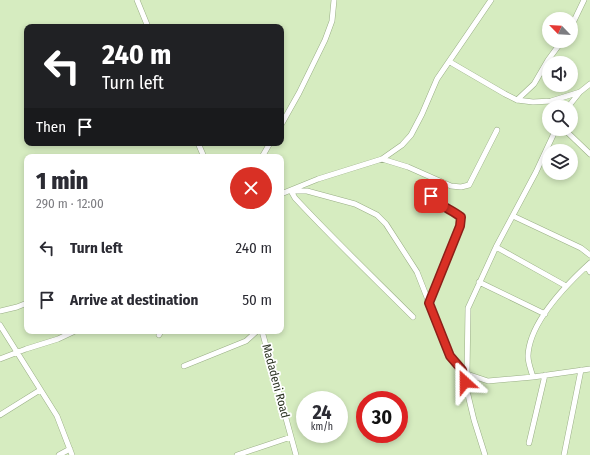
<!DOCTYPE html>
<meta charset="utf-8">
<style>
body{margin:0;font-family:"Fira Sans Condensed",sans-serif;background:#f7f7f7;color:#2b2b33;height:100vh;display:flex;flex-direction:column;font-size:15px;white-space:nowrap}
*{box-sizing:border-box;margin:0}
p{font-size:13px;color:#7c7c81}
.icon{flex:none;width:22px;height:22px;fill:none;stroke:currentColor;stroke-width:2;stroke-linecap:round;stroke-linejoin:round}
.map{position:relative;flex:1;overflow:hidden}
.details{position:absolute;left:24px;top:154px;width:260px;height:180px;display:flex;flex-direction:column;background:#fff;border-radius:8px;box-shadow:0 2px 6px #0003}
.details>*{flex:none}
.banner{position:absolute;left:24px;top:24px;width:260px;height:122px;border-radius:8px;box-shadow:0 2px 6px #0003;background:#202124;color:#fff;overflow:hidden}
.needle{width:26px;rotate:295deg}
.buttons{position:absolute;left:542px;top:12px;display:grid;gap:8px}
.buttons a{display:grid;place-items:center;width:36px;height:36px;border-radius:50%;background:#fff;box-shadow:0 2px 6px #0003;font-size:20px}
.speed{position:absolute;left:296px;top:391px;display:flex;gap:8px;font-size:20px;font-weight:700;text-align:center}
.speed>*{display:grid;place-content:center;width:52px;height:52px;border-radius:50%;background:#fff;box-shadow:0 2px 6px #0003;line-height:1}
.speed small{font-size:10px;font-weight:400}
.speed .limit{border:6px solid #d22;background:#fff;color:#111}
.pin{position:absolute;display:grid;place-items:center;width:34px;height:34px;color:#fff;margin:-17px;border-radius:8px;box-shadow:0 2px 6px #0006}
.me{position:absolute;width:44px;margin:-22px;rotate:336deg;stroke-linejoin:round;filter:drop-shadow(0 0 3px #0008)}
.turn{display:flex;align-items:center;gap:14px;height:84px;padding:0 12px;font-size:18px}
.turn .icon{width:52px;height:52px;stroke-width:2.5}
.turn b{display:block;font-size:28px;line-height:34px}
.then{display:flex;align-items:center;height:38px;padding:0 12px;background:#0003;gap:8px;font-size:15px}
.round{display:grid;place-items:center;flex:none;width:42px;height:42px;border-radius:21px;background:#f7f7f7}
.head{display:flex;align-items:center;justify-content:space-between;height:68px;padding:0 12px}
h1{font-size:24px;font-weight:800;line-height:30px}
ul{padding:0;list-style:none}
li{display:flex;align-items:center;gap:12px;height:52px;padding:0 12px}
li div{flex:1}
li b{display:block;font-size:15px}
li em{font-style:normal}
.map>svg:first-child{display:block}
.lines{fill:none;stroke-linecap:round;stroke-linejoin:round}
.minor-casing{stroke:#99ae85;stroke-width:6}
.minor{stroke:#fff;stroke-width:5}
.route-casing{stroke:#8d1f18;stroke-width:10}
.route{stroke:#d93025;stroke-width:7}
.labels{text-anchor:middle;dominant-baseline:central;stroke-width:3.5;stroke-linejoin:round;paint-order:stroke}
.street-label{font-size:12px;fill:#2b3322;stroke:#fff}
</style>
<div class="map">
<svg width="590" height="455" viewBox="0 0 590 455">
<rect width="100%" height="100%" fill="#d6ecc0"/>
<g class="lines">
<defs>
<path id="minor" d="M137 0 148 27
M571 27 584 0
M450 62 505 94 517 100 533 102 551 101 580 92
M517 100 534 84 548 60 562 41
M568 107 580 92 590 84
M281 125 299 93 325 40 332 21 334 0
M564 129 590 154
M198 143 204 157
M262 157 270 143
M382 159 408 167 451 186 461 187 469 185 497 130
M291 191H307L355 204 377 215 386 224 417 272 450 356 455 363 467 374 488 381 533 377 590 369
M291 191 295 198C333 239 374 278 413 317
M281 194 318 179 382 159 402 145 411 135 422 114 437 79 491 0
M513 216 581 248 590 255
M496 247 566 286
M587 266 590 272
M479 282 545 314
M429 303 460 226 461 217C451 209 439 205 431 196L436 180
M0 311 17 307 27 303
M0 325 57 416 72 455
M262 331 296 455
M159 335 161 331
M0 359 26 349 58 339 75 331
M184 366 246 341 257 331
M462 370 474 420 485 455
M467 374 468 308 496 247 536 172 556 129
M533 377C531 370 528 363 528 356 529 323 567 284 590 263
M0 415 40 390
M529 443 545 375
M59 455 70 449
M237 455 291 437
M564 455 581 370"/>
</defs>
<use href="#minor" class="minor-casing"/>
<use href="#minor" class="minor"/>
</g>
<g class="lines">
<defs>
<path id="route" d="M431 196C439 206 451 209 461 217L460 226 429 303 450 356 462 370 465 382"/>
</defs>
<use href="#route" class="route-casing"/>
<use href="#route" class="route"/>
</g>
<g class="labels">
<g class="street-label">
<text transform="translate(276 381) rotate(75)">Madadeni Road</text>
</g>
</g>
</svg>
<div class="buttons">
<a><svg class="needle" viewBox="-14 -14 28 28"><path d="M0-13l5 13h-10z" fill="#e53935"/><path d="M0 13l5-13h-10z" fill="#7c7c81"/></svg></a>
<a><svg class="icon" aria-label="sound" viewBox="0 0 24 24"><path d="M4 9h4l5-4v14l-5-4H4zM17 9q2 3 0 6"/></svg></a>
<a><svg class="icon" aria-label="search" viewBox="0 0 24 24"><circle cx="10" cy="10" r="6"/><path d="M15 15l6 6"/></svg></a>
<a><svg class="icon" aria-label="layers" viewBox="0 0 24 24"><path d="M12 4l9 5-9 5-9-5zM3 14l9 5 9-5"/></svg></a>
</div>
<div class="speed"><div>24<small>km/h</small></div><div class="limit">30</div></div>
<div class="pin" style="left:431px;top:196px;background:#d93025"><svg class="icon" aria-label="arrive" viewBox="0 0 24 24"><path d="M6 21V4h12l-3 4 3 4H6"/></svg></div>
<svg class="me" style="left:465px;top:382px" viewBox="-20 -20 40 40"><path d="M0-17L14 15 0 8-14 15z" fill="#d93025" stroke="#fff" stroke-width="4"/></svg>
<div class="banner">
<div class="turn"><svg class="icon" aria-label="left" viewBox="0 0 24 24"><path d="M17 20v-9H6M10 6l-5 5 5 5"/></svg><div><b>240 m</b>Turn left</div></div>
<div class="then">Then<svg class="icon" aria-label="arrive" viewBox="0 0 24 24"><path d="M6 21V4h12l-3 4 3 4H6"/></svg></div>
</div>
<section class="details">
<div class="head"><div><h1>1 min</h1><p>290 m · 12:00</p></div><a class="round" style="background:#d93025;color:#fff"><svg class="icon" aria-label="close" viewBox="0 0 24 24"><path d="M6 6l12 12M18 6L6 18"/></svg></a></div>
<ul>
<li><svg class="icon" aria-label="left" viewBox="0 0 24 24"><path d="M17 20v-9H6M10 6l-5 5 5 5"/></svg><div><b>Turn left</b></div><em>240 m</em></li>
<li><svg class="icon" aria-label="arrive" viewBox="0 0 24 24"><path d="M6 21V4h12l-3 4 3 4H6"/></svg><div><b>Arrive at destination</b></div><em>50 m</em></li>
</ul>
</section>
</div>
